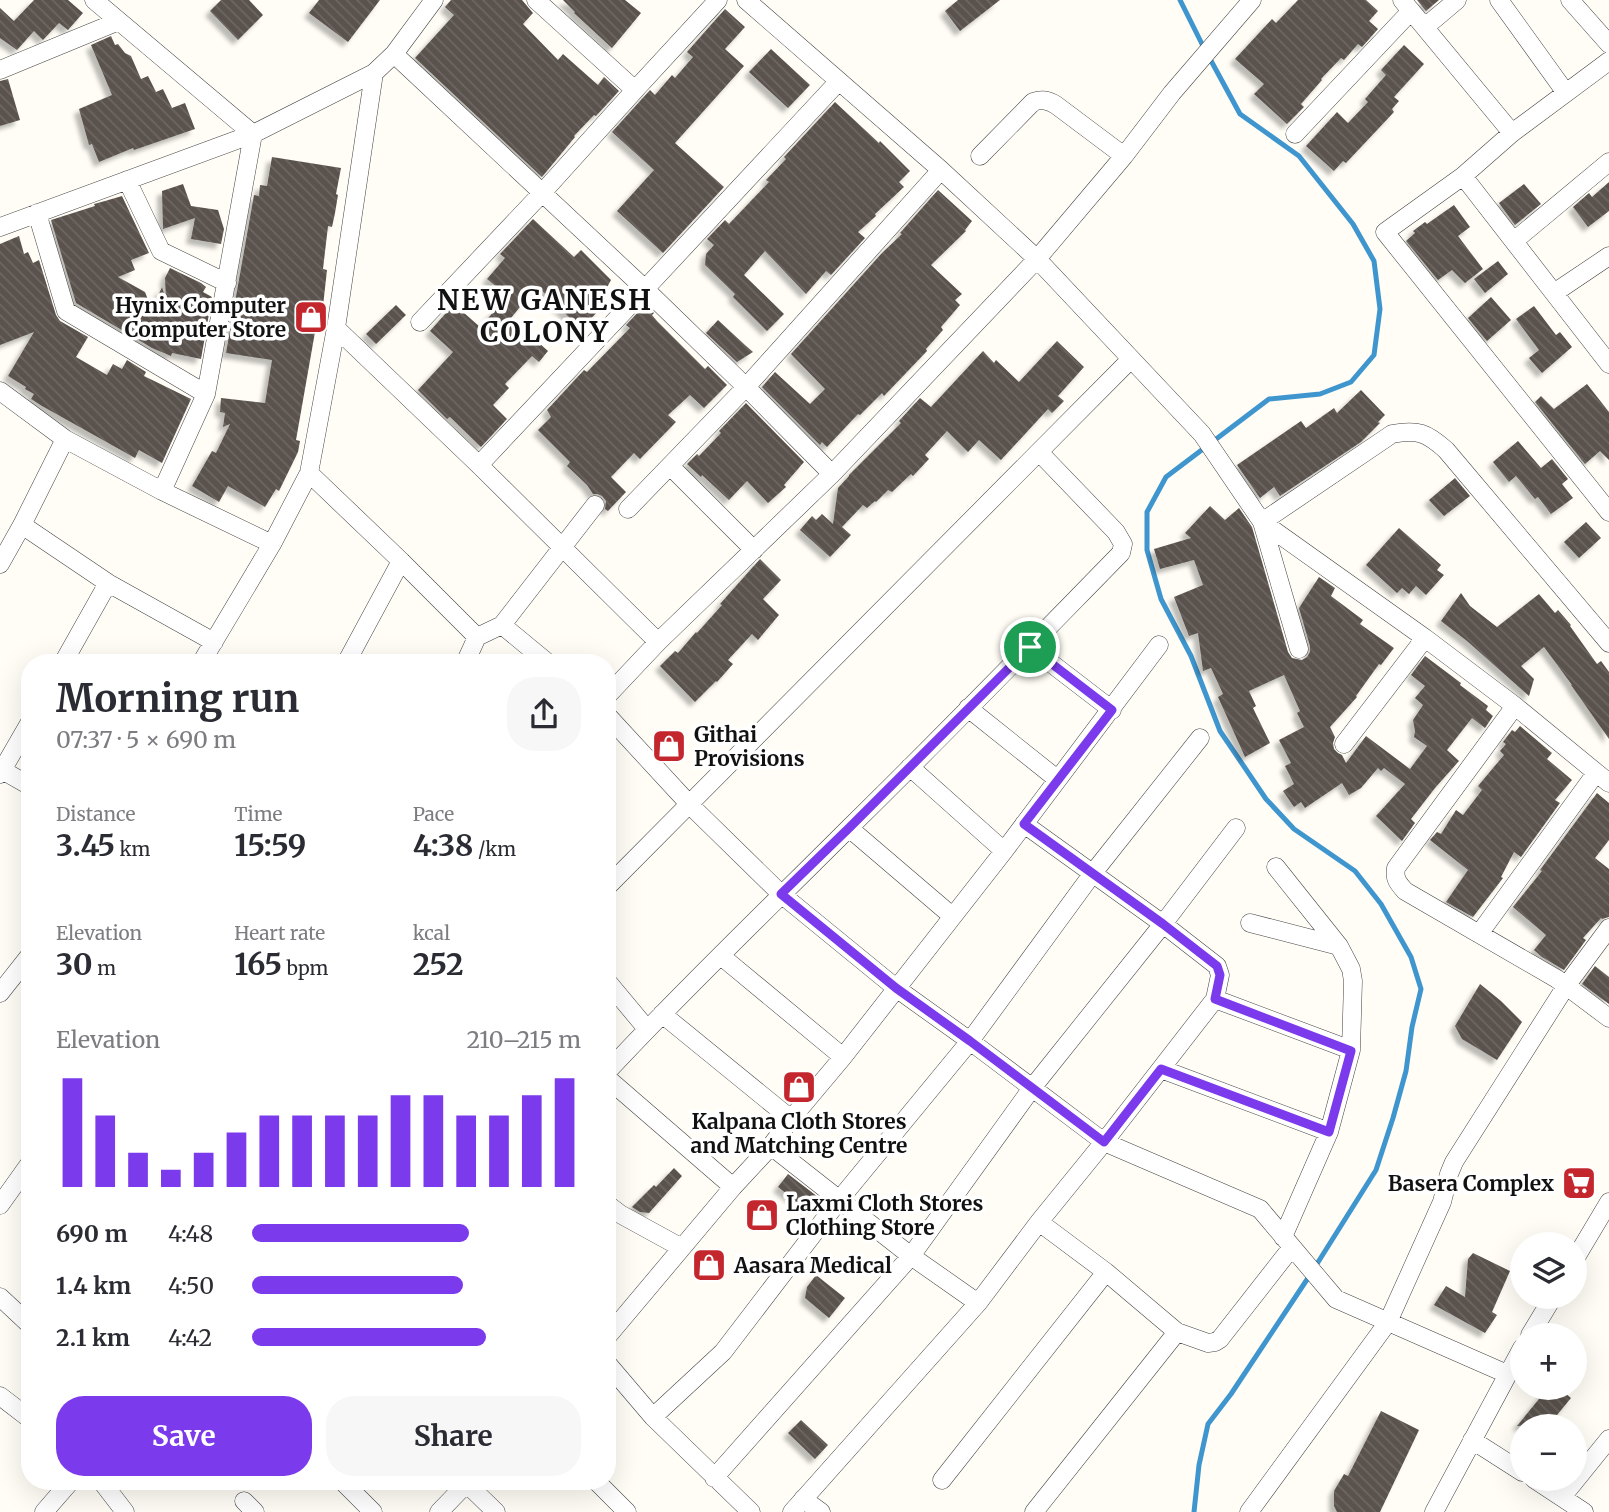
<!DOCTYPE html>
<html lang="en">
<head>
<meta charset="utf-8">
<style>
	body { margin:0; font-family:Merriweather,serif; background:#f7f7f7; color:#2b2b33; height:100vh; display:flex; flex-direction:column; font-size:26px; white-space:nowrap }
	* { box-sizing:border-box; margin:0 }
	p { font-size:23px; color:#7c7c81 }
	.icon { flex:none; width:38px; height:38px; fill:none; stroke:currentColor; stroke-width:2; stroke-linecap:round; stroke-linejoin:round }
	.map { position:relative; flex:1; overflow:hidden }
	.drawer { position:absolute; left:21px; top:654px; width:595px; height:836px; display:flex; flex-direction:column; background:#fff; border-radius:28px; box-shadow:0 7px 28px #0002 }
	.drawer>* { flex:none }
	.fabs { position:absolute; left:1510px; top:1232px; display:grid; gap:14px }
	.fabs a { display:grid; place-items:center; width:77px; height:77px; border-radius:50%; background:#fff; box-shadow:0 7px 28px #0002; font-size:35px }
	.pin { position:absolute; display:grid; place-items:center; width:60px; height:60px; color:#fff; margin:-30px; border:4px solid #fff; border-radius:50%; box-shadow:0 2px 7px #0007 }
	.round { display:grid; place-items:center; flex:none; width:74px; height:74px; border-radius:28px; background:#f7f7f7 }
	.headline { display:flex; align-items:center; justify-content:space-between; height:119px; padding:0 35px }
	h1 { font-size:38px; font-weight:700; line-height:52px }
	.figures { display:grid; grid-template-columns:repeat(3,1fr); gap:10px; height:119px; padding:7px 35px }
	.figures div { display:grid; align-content:center }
	.figures b { font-size:30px; font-weight:700 }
	.figures small { font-size:19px; font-weight:400 }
	.figures p { font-size:19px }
	.chart { height:196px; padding:14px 35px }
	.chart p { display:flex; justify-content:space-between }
	.chart svg { width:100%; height:126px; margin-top:7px; stroke:#7c3aed; stroke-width:6 }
	.action { display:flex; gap:14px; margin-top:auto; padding:14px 35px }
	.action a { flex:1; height:80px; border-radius:28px; background:#7c3aed; color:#fff; font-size:28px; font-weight:700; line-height:80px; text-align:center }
	.action a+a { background:#f7f7f7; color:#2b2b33 }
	ul { padding:0 35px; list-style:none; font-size:23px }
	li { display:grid; grid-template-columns:112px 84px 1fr; align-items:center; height:52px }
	li i { height:18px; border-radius:9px; background:#7c3aed }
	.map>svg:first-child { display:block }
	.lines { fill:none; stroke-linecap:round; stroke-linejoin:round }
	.stream { stroke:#3f96cf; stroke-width:5 }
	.building { fill:url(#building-back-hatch); filter:url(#shadow) }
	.street-casing { stroke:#444; stroke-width:19 }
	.street { stroke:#fff; stroke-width:18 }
	.route-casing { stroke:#fff; stroke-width:14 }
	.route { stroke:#7c3aed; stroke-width:9 }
	.labels { text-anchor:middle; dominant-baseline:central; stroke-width:7; stroke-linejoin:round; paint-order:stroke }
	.poi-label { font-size:21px; font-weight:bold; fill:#111; stroke:#fff; text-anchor:start }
	.district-label { font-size:28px; font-weight:bold; letter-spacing:2px; fill:#111; stroke:#fff }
</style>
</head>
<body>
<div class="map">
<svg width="1609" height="1512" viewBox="0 0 1609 1512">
	<defs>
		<pattern id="building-back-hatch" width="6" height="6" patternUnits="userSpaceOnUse" patternTransform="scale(1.75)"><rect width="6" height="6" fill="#5a524d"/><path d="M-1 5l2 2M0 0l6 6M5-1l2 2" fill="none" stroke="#6d6662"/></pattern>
		<filter id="shadow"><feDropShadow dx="-5" dy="5" stdDeviation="2" flood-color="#0004"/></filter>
	</defs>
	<rect width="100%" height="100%" fill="#fffdf5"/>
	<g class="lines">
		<path class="stream" d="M1180,0L1204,48
			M1209,57L1240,114L1299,156L1353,224L1374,261L1380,309L1374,355L1351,382L1320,394L1269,399L1166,477L1147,512V550L1161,599L1191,656L1220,731L1266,799L1294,829L1355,871L1381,904L1411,957L1421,989L1412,1027L1406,1071L1393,1118L1376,1170L1315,1267
			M1194,1512L1199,1465L1208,1424L1231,1394L1310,1275"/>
	</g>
	<path class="building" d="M34,0H68L83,13L68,30L59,23L43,40L34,31L17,50L0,38V8L14,21Z
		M221,0H249L263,15L238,40L210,11Z
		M319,0H380L348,42L309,13Z
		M451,0H522L533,13L523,24L558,60L563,54L598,85L604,77L619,91L596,116L594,115L574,136L575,137L542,177L415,58L454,15L445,7Z
		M563,0H625L641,13L612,48L574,13L575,12Z
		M958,0H1000L960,31L945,11Z
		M1298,0H1366L1378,11L1369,21L1378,29L1362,47L1358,44L1344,60L1341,58L1321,79L1322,80L1301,104L1304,107L1287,124L1254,94L1264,84L1235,59L1272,19L1276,23Z
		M1417,0H1439L1426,11Z
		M725,9L745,27L725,49L744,66L675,143L724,187L663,253L617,211L654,170L612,132L650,90L655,95L672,75L675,78L693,57L687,52Z
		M111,36L115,45L118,44L125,53L131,56L141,79L148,76L156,92L163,89L172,108L185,103L195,129L134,150L133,148L99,162L92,144L89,145L79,109L112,95L91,45Z
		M1404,45L1424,64L1394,97L1399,101L1392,109L1394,112L1346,163L1343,161L1334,171L1306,146L1337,112L1348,123L1368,102L1365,99L1386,75L1381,70Z
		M771,49L810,85L788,108L749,72Z
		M8,79L20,120L0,126V81Z
		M835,102L879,143L880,141L910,171L899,182L904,187L875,214L876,216L858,232L865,238L831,275L826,271L806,294L765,251L744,275L784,314L767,331L733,297L735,294L705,265L706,254L714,245L707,239L725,220L729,224L769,182L766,180L786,159L784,157Z
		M272,157L341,168L336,194L338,195L335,213L332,227L328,226L323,269L327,270L322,315H318L296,440L300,441L298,452L279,491L276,489L265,507L228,486L219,502L192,486L212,451L216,453L230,424L223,427L225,413L220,412L221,398L265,403L272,360L226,353L254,195L259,196L260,185L267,186Z
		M1609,182V211L1588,227L1573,207L1589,193L1592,197Z
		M183,184L191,206L218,210L224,229L221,244L191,239L195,218L163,229L162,191Z
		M1524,184L1541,204L1515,225L1499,203Z
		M938,190L972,221L965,230L966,231L931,265L962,294L955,300L960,305L941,327L943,330L926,349L927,351L884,396L882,393L860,415L858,414L827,447L822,442L820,445L762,387L775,372L810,404L825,389L791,354L882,253L902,234L900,233Z
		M122,196L149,253L131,260L135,270L118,277L145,292L152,310L162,287L166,300L165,278L170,268L201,283L206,287L203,292L212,297L201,359L172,353L171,356L152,348L76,303L51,220L95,206L94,204L105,201Z
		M1454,205L1470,227L1458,236L1483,269L1465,283L1452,270L1438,280L1406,241L1415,233L1413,231L1425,222L1427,224Z
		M533,219L574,257L581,250L611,280L597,306L600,309L581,329L537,286L511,318L548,351L539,362L532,356L505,384L509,388L493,405L507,419L481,447L450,417L447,419L418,390L453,352L430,331L454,304L480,327L508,296L487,279L505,258L500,254Z
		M19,236L24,254L28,252L33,263L39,260L56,315L60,321L88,337L76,357L107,375L113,364L122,369L127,360L146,372L144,376L191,399L162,463L139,450L135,458L42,406L31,399L34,394L25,389L26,387L8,376L34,332L0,345V244Z
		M1498,261L1508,274L1485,293L1474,279Z
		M1491,297L1511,320L1487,341L1468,318Z
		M396,305L406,315L376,344L366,334Z
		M645,305L654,313L652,315L657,321L705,369L708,366L727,385L704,408L690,395L668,415L676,422L640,459L634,453L611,477L626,492L608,511L605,509L606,501L602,496L597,494H593L587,485L567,466L570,462L538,430L551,417L547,410L584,370L587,372L630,328L626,325Z
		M1534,306L1556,335L1560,332L1572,347L1542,373L1529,358L1539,350L1516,319Z
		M718,320L745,345L753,352L737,362L706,333Z
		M1057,341L1084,367L1058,396L1064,401L1052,413L1048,409L1001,460L979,440L968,452L947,431L925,455L929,459L913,476L911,474L892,492L888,490L876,502L875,501L867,508L863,505L842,527L851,535L830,557L800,530L812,516L816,520L822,514L833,524L838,488L849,476V475L901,423L899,421L920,398L931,407L983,351L994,363L996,360L1019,382Z
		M1587,384L1609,412V460L1600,451L1585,464L1535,402L1541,396L1554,409Z
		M1361,390L1385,415L1378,422L1380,423L1361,442L1280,496L1274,487L1260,498L1237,465L1301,421L1306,428L1334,408L1337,413Z
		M746,403L804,462L784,485L786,487L768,503L747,481L729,500L702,475L701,477L687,464L697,454L699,456L721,433L719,431Z
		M1518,441L1541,468L1552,459L1568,479L1562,484L1573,498L1551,514L1538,497L1535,499L1516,476L1509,482L1493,462Z
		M1455,478L1470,496L1444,516L1429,500Z
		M1210,506L1225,520L1239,508L1252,527L1288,652L1292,658L1302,660L1307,657L1310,652V646L1299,608L1319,577L1335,588L1331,596L1363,620L1360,624L1394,648L1381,665L1379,664L1356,696L1357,697L1330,727L1335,737L1333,743L1334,749L1338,753L1342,755L1346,763L1366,736L1410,769L1427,746L1414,737L1415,731L1413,720L1423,705L1415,698L1425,686L1411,675L1425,656L1461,683L1460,685L1488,706L1486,710L1493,716L1485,728L1472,718L1447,750L1459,761L1435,788L1411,819L1415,823L1402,841L1376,816L1405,784L1384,768L1381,771L1378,768L1361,788L1349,795L1342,783L1305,808L1301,802L1294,807L1283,791L1294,784L1285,766L1291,763L1279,740L1304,727L1297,713L1300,711L1284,675L1249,691L1256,706L1253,708L1270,743L1245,757L1218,697L1223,694L1211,668L1203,671L1198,633L1189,636L1174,597L1203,585L1194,560L1160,569L1154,549L1191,538L1185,533Z
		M1586,522L1601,538L1579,558L1564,542Z
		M1399,528L1441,565L1437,570L1444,575L1426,595L1416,586L1409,594L1402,588L1397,593L1366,565Z
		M760,559L781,580L763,599L779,615L758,640L752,634L728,660L733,664L717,682L716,681L695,702L660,666L675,651L678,653L696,632L697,633L722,605L720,604Z
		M1461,593L1470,606L1497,627L1539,594L1555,613L1558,610L1571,625L1570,626L1597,664L1601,661L1609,672V739L1571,685H1572L1544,647L1521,666L1534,679L1529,696L1467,641L1441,621Z
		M1520,726L1552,753L1547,759L1572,780L1555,800L1560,803L1521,857L1514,852L1501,877L1503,878L1473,917L1446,902L1468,870L1430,840L1437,832L1441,834L1456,810L1463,815L1482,790L1478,786L1504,755L1500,751L1506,744L1503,742L1512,730L1515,732Z
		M1597,793L1609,803V840L1595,858L1609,869V917L1602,919L1601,918L1583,938L1586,940L1564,970L1542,957L1534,950L1546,935L1513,907L1542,871L1540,870Z
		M1595,966L1609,977V1004L1582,984Z
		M1480,984L1501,1001L1522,1022L1497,1060L1462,1039L1455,1026Z
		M674,1168L682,1176L649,1213L640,1212L632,1207L654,1185L656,1187Z
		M788,1174L818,1197L807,1210L778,1187Z
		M1473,1253L1510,1271L1492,1312L1497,1315L1485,1333L1434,1305L1446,1286L1465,1297L1468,1259Z
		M816,1275L845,1298L829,1318L805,1298L807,1287Z
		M1548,1388H1559L1571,1398L1548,1426H1517Z
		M1381,1411L1419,1430L1380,1512H1337L1334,1506V1491L1344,1474L1348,1476Z
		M801,1420L828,1445L815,1459L788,1433Z"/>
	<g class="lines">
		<g class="street-casing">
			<path id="street" d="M94,0L253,134L206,394L162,491
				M536,0L635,90
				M746,0L941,170L1037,259L1202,434L1262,522L1425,638L1515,706L1609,783
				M1402,0L1512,133
				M1499,0L1566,93
				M1570,0L1609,44
				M1425,27L1457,0
				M394,54L645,289L746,387L832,474
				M1609,61L1512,133L1463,176L1385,232L1609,512
				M0,70L119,21
				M1295,134L1411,11
				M980,156L1033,102C1042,99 1048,100 1056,105L1124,156
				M1463,176L1609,364
				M127,180L161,251L227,283
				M37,213L66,311L206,394
				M0,227L253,134L374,73L394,54L434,0
				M1514,241L1609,162
				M1554,293L1609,256
				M420,322L542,193L635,90L718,0
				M336,328L479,465L658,642
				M0,391L65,439L162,491L272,544
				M479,465L645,289L839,81
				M670,466L754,550
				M309,473L401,561L477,637L502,625L548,663
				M628,509L746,387L941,170
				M22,525L108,583L214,642
				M0,564L22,525L65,439
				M502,625L595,505
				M1030,647L1112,710
				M1299,649L1262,522L1392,434C1418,429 1427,433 1446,450L1609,643
				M63,663L108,583
				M201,663L272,544L309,473L336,328L374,73
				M346,663L401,561
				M465,663L477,637
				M607,696L658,642L832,474L1037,259L1124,156L1172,93L1252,0
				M1515,706L1396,868C1394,879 1398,883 1405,891L1557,979L1609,1018
				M968,708L1057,779
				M607,715L690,805L781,894L896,988L970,1041L1104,1142L1260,1209L1336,1299L1507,1374
				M1344,744L1425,638
				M910,767L1004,851
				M2,770L30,786
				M0,774L30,722
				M849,828L952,916
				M1276,867L1339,946L1351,969L1353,981L1351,1050L1329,1132L1283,1237
				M607,887L1130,360
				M1250,923L1339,946
				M1479,934L1596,773
				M721,956L843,1057
				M607,981L647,1029
				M0,993L30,955
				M1215,999L1351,1050
				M662,1014L791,1119
				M1161,1069L1329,1132
				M607,1072C685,988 768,909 849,828C941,738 1031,645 1121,553L1123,544L1116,532L1039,452
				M607,1078L733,1187
				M771,1146L911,1256L978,1303
				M607,1204L620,1214L682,1248
				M0,1205L30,1163
				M1039,1222L1106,1272L1177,1332L1208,1343L1215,1342L1220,1339L1292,1247
				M1575,1259L1609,1202
				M0,1297L30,1325
				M1530,1335L1553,1297
				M607,1337L733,1187L771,1146L791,1119L843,1057L1004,851L1159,645
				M607,1363L653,1417L751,1512
				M0,1396L30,1419
				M653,1417L723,1352L840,1199L970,1041L1093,873L1200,738
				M1472,1440L1522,1472
				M714,1478L911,1256L1032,1088L1163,924L1236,828
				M1534,1479L1584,1512
				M942,1480L1106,1272
				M102,1482L125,1512
				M343,1482L373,1512
				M465,1482L496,1512
				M597,1482L627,1512
				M1562,1497L1609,1439
				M803,1499L821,1512
				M244,1501L255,1512
				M44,1512L70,1482
				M439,1512L468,1482
				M792,1512L978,1303L1039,1222L1104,1142L1215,999L1220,975L1217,966L1163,924L1024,824
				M1034,1512L1177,1332
				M1249,1512L1388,1322L1442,1202L1449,1174L1454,1162L1566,986L1609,928
				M1434,1512L1522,1348"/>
		</g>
		<use href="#street" class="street"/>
	</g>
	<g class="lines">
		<g class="route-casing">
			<path id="route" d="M1030,647L1112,710L1024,824L1163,924L1217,966L1220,975L1215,999L1351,1051L1329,1132L1161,1069L1104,1142L970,1041L896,988L781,894L849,828Z"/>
		</g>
		<use href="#route" class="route"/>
	</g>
	<defs>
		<g id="shop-square" transform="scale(1.75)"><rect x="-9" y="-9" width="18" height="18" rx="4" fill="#c4262e" stroke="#fff"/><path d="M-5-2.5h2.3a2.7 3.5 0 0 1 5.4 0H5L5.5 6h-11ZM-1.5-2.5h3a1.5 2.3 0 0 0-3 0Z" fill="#fff"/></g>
		<g id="supermarket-square" transform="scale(1.75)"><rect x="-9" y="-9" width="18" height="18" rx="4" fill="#c4262e" stroke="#fff"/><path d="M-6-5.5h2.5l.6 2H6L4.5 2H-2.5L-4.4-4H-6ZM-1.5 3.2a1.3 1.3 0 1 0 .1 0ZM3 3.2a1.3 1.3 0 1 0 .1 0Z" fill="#fff"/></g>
	</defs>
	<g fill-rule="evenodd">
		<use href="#shop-square" x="311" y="317"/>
		<use href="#shop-square" x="669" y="746"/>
		<use href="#shop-square" x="799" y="1087"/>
		<use href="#supermarket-square" x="1579" y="1183"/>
		<use href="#shop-square" x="762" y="1215"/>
		<use href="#shop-square" x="709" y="1265"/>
	</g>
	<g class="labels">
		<g class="poi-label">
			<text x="286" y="305" text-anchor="end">Hynix Computer<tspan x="286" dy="24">Computer Store</tspan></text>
			<text x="694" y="734">Githai<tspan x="694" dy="24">Provisions</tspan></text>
			<text x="799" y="1121" text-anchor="middle">Kalpana Cloth Stores<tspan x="799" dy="24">and Matching Centre</tspan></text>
			<text x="1554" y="1183" text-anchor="end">Basera Complex</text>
			<text x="786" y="1203">Laxmi Cloth Stores<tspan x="786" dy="24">Clothing Store</tspan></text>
			<text x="734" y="1265">Aasara Medical</text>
		</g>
		<g class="district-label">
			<text x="545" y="300">NEW GANESH<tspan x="545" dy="32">COLONY</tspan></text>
		</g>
	</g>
</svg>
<div class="fabs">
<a><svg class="icon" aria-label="layers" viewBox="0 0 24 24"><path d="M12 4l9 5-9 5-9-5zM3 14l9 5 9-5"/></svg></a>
<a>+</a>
<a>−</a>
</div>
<div class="pin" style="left:1030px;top:647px;background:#1e9e55"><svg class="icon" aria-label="arrive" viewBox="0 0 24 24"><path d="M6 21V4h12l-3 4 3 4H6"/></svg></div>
<section class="drawer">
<div class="headline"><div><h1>Morning run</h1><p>07:37 · 5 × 690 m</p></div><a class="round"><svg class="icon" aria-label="share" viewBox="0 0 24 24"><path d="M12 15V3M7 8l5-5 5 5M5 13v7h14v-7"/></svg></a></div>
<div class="figures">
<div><p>Distance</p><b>3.45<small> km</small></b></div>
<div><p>Time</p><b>15:59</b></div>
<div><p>Pace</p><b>4:38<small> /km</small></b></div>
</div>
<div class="figures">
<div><p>Elevation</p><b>30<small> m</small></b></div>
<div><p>Heart rate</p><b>165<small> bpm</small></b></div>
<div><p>kcal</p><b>252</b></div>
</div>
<div class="chart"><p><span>Elevation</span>210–215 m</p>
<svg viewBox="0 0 160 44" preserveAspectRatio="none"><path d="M5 44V6M15 44V19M25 44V32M35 44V38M45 44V32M55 44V25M65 44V19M75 44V19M85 44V19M95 44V19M105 44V12M115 44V12M125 44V19M135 44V19M145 44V12M155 44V6"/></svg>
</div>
<ul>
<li><b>690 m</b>4:48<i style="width:66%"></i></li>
<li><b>1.4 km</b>4:50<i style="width:64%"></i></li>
<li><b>2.1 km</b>4:42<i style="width:71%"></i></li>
</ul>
<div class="action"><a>Save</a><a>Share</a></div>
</section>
</div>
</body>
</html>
